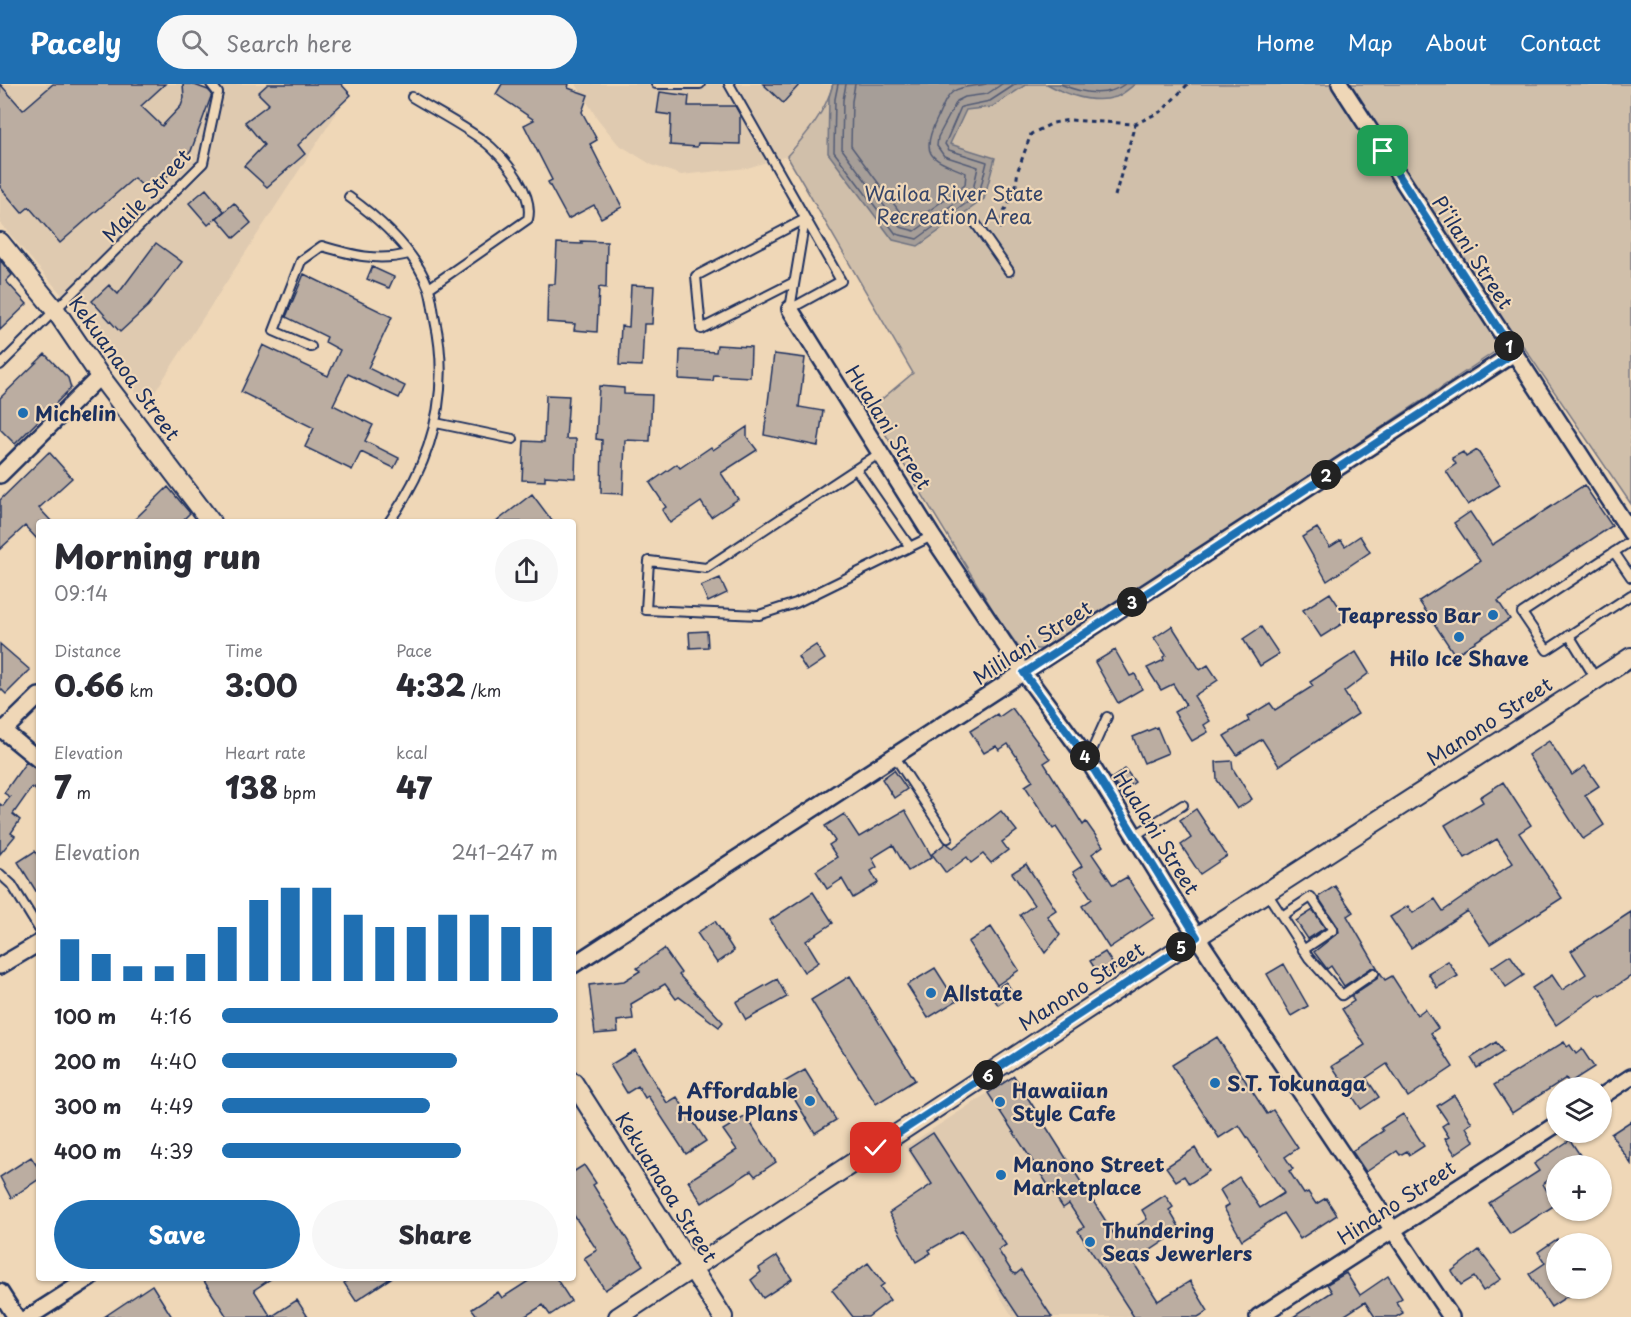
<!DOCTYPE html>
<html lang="en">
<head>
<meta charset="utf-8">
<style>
	body { margin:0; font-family:"Playpen Sans",sans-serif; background:#f7f7f7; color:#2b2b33; height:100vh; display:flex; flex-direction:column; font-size:22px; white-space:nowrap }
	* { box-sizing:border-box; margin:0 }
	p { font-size:20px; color:#7c7c81 }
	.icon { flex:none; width:33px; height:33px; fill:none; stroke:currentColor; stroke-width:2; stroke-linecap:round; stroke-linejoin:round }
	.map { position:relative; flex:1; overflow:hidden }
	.details { position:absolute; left:36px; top:435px; width:540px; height:762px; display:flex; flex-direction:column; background:#fff; border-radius:6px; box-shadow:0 2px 4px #0004 }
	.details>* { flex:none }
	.controls { position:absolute; left:1546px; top:993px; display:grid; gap:12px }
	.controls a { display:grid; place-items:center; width:66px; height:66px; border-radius:50%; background:#fff; box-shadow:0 2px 4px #0004; font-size:30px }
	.pin { position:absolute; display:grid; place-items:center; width:51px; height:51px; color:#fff; margin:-26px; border-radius:12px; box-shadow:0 3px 9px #0006 }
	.km { position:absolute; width:30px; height:30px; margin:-15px; border-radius:50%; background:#222; color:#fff; font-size:16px; line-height:30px; text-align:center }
	.round { display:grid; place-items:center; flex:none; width:63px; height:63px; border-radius:32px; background:#f7f7f7 }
	.headline { display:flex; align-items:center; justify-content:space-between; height:102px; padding:0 18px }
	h1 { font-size:33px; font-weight:800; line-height:45px }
	.metrics { display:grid; grid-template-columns:repeat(3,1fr); gap:9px; height:102px; padding:6px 18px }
	.metrics div { display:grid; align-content:center }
	.metrics b { font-size:30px; font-weight:800 }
	.metrics small { font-size:16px; font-weight:400 }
	.metrics p { font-size:16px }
	.chart { height:168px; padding:12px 18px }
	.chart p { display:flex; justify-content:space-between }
	.chart svg { width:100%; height:108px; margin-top:6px; stroke:#1f6fb2; stroke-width:6 }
	.button { display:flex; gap:12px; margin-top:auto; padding:12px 18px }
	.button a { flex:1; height:69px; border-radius:36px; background:#1f6fb2; color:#fff; font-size:24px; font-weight:800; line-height:69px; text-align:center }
	.button a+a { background:#f7f7f7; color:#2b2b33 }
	ul { padding:0 18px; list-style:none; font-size:20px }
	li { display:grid; grid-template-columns:96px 72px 1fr; align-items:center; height:45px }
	li i { height:15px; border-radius:8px; background:#1f6fb2 }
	header { display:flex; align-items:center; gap:36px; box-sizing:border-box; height:84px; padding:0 30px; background:#1f6fb2; color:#fff }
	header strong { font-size:28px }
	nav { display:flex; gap:33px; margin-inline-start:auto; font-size:21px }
	.search { width:420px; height:54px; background:#f7f7f7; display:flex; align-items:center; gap:15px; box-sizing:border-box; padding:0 21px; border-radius:33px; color:#7c7c81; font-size:22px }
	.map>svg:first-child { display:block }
	.built { fill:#dfcab0 }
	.green { fill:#d0bfaa; stroke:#767784; stroke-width:1.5 }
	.water { fill:#a69e98; stroke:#6e7281; stroke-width:1.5 }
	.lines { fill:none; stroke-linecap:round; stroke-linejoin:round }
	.shore { stroke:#535b75; stroke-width:1.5 }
	.building { fill:#bbada1; stroke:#1b2f5e; stroke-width:1.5 }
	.service-casing { stroke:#1b2f5e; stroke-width:12 }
	.minor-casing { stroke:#1b2f5e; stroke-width:20 }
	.tertiary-casing { stroke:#1b2f5e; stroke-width:22 }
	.path { stroke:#1b2f5e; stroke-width:3; stroke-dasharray:4.5 4.5; stroke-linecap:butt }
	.service { stroke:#efd7b7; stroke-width:8 }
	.minor { stroke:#efd7b7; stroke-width:15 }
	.tertiary { stroke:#efd7b7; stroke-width:18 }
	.route-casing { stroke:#fff; stroke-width:12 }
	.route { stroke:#1f6fb2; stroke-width:8 }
	.poi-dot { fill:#1f6fb2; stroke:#efd7b7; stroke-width:2 }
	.labels { text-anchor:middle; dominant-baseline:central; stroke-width:4.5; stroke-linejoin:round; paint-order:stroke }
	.park-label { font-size:20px; fill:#364569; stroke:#efd7b7 }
	.street-label { font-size:20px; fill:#1b2f5e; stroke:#efd7b7 }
	.poi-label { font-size:20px; font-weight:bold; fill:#1b2f5e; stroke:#efd7b7; text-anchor:start }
</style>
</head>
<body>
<header>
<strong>Pacely</strong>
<div class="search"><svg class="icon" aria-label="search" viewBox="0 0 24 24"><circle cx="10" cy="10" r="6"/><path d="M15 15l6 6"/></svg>Search here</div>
<nav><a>Home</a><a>Map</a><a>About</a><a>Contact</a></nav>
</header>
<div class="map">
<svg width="1631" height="1233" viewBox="0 0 1631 1233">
	<rect width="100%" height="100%" fill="#efd7b7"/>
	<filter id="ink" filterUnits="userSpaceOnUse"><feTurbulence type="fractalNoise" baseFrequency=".0167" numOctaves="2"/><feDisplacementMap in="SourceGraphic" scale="12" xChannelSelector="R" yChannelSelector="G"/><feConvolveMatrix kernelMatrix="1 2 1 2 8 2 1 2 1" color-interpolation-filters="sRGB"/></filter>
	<g filter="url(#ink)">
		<path class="built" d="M0,0H321L341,22L145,323L95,249L0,139Z
			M576,0H833L829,13L811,46L787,72L747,84L681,91L652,81L618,60L597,34Z
			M1014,992L1097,1120L1170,1233H1013L905,1063Z"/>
		<path class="green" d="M833,0H1631V420L1517,253L1049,565H1020L999,536L870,325L913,289L787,72C807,50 825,29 833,0Z"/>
		<path class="water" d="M833,0H1027L992,23L966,26L950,60L995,74L984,115L918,162L893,156L828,69L829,13Z
			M1047,0H1135C1130,4 1122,11 1116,13C1093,20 1067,11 1047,0Z"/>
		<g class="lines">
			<path class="shore" d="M838,0L835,15L834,68L896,150L917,155L979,110L987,78L949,66L945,60L961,23L990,17L1016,0
				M846,0L843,16L842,65L900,143L915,147L973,106L978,83L944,72L937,62L938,53L957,17L965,13L987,10L1002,0
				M855,0L852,17L851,62L905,135L913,138L965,101L966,89C934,75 918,74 937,35C942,25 945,13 954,7C963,1 976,3 986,0
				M1060,0C1081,9 1106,14 1125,0"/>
		</g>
		<path class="building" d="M0,0L23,26L53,0H165L141,22L162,42L181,22L184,14L183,0H192L208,6L212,10L191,67L161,99L156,94L146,105L134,94L60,159L29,123L22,129L0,103Z
			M268,0H341L351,11L298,61L305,70L267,103L244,82L264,61L245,38L269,20L258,9Z
			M502,0H569L568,4L588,11L582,28L597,56L590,60L622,123L601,134L594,121L568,135L548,98L552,96L524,41L534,36L496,10Z
			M763,0H800L783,19Z
			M660,8L689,12L688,22H735L740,31V60L698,59L697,63L670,61L671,31L657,29Z
			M206,105L224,127L208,141L189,119Z
			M234,119L251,139L234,154L217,134Z
			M581,157L607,158L606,204L599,203L597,248L574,246L575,240L547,238L548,200H555L557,159L582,160Z
			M156,159L182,178L148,222L120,248L92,217L109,201L118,210Z
			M0,176L12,191L6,197L27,220L0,246Z
			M372,183L394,193L389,204L367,195Z
			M304,190L392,233L368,284L405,302L399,314L348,290L333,321L373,341L365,357L399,374L394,384L361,368L352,386L305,363L314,344L241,308L263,261L328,292L340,266L325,258L327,253L286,233Z
			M631,201L654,202L652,240H644L642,282L619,281L621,242L629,243Z
			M717,261L751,263L750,293L714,291L713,297L679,295L680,266L716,268Z
			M45,270L68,294L71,304L15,360L0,345V314Z
			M774,270L805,274L799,323L823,327L818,362L764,351Z
			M599,302L624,304V310L652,311L650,357L625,356L623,410L601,409L602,356L596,355Z
			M546,311L569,312L566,355H576L575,394L545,392V397L522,396L524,357L544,358Z
			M747,343V353L757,366L721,389L738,415L711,433L701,418L670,439L662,426L666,423L650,399L677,380L680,384L711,363L713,366Z
			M1477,366L1500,401L1468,421L1446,387L1456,380L1452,374L1463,368L1466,373Z
			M49,368L72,394L39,424L52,438H39V457L25,442L0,465V416Z
			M1584,401L1612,442L1498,517L1510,535L1455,571L1419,517L1480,477L1454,439L1470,428L1492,461Z
			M168,403L190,429L181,438H132Z
			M532,410L553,438H496Z
			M1317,444L1330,463L1341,456L1345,462L1360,452L1370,468L1327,497L1302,453Z
			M720,494L727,509L708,518L701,502Z
			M1330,509L1348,536L1321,553L1303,526Z
			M1172,542L1200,586L1208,581L1218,596L1194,612L1210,637L1204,641L1208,648L1192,657L1174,628L1186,621L1173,600L1161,606L1147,584L1164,576L1163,573L1166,571L1154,554Z
			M1261,543L1279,570L1260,582L1243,555Z
			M707,547L708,563L690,564L689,548Z
			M0,560L30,586L6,610L0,604Z
			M816,561L825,575L807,587L798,573Z
			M1115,566L1130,592L1135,590L1142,605L1118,619L1095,578Z
			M1356,568L1369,589L1344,608L1358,630L1279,682L1262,655L1237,671L1224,652L1249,637L1247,633L1270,619L1275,626L1313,602L1310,598Z
			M1012,624L1050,675L1044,679L1083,741L1086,738L1103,762L1092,770L1113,801L1127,793L1154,834L1109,864L1082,822L1092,815L1073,788L1082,782L1056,743L1053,745L1025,702L1033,697L1008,660L999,666L996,662L984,669L970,647L997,630L999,633Z
			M1157,643L1168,669L1144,679L1133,653Z
			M1549,657L1572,691L1585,682L1599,702L1585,711L1604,741L1583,755L1528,671Z
			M1232,677L1233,685L1252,715L1237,725L1217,696L1216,678Z
			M26,678L39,686V709L32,703L13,730L20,736L11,749L15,752L0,770V720L3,722L10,713L4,709Z
			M1125,685L1135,698L1121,708L1111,695Z
			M894,686L907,705L894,714L882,695Z
			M1503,698L1531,741L1519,749L1562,814L1490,860L1467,827L1411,864L1390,833L1408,822L1413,829L1435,815L1443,827L1513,779L1497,755L1465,774L1445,741L1483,718L1480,713Z
			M1196,725L1227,772L1200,790L1181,761L1191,754L1180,736Z
			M905,726L932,773L908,787L893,761L872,774L877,783L871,787L878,799L853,814L842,795L827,805L816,787L837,773L829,761L835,757L825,742L844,730L859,753Z
			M1001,727L1017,747L1002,758L1008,766L991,779L983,770L971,779L967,773L946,789L932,770L946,759L953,764Z
			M35,767L39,774V812L18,778Z
			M1026,780L1056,826L1047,832L1060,851L1045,869L1020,831L1034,821L1012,789Z
			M1335,802L1353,828L1347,832L1378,885L1371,884L1344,902L1331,882L1327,885L1314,868L1339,848L1338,843L1318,813Z
			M813,808L833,839L806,857L819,878L804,888L770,836Z
			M1313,826L1325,844L1308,855L1296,837Z
			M1631,828V892L1601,912L1600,910L1556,941L1532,904L1552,891L1562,906L1586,890L1571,867Z
			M715,837L734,867L717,879L697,849Z
			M991,843L1019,886L997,901L968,858Z
			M664,865L681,889L679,891L723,938L719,943L679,913L676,915L665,900L631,920L633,935L617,937L618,948L595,950L589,901L624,897L640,887L637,884Z
			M1105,868L1116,885L1101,894L1090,877Z
			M1510,871L1524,891L1506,903L1492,883Z
			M1448,877L1458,892L1437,904L1428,889Z
			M1284,880L1308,922L1291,932L1267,890Z
			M935,884L956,917L928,934L907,901Z
			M1379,887L1385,896L1392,892L1417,931L1425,925L1438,944L1431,949L1453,983L1408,1013L1387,980L1366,994L1379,1013L1361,1025L1332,982L1365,961L1342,925L1354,917L1351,912L1378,894Z
			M850,892L915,996L876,1020L811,916Z
			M777,895L787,913L746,936L736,918Z
			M1006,898L1014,910L998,921L990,909Z
			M1217,953L1267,1030L1273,1026L1298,1064L1285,1073L1293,1085L1289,1087L1304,1110L1308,1108L1316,1120L1326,1114L1337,1131L1300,1155L1283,1129L1242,1156L1224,1124L1229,1121L1220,1106L1239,1093L1260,1124L1284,1109L1239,1041L1219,1054L1172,981Z
			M1496,958L1503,968L1477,984L1471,974Z
			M1564,958L1567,963L1570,961L1576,970L1582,965L1594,983L1569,999L1566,994L1512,1029L1494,1001Z
			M635,966L667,1019L677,1013L706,1057L686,1070L648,1012L645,1014L638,1002L627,1009L610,981Z
			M805,986L836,1036L815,1049L784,998Z
			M1014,992L1117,1155L1147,1135L1142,1126L1165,1111L1173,1123L1169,1126L1181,1146L1133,1178L1158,1217L1190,1197L1208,1227L1198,1233H1134L1078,1147L1084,1143L1069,1120L1063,1124L988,1009Z
			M1454,1011L1472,1039L1466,1043L1474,1057L1455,1070L1445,1055L1449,1053L1442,1042L1448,1038L1437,1022Z
			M1403,1030L1424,1062L1410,1071L1407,1067L1400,1071L1397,1067L1366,1088L1352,1067L1383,1047L1381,1044Z
			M746,1032L776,1078L755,1092L751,1087L702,1119L688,1097L737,1066L723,1046Z
			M1631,1037V1080L1611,1050Z
			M933,1049L1006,1161L998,1166L1012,1188L1016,1190L1021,1186L1052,1233H1019L962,1147L929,1166L931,1169L916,1178L889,1129L932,1100L909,1065Z
			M1570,1056L1582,1074L1570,1082H1557V1090L1543,1100L1555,1121L1510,1150L1489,1119L1539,1087L1534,1080Z
			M1195,1064L1209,1087L1189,1100L1184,1092L1176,1097L1166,1083Z
			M31,1073L39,1085V1095L11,1114L0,1093Z
			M584,1081L596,1099L593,1101L643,1181L605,1206L584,1174L597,1166L573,1130V1088Z
			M1557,1155V1204H1580L1551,1223L1529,1190L1545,1179L1538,1168Z
			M1479,1166L1501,1195L1483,1207L1474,1193L1461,1201L1452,1187Z
			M777,1172L792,1195L763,1214L751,1196L761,1188L759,1184Z
			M868,1179L884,1200L880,1203L890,1216L868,1233H853L832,1206Z
			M1346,1189L1360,1211L1388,1192L1402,1214L1396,1218L1403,1229L1396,1233H1375L1365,1218L1342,1233H1293L1332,1208L1327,1200Z
			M202,1194H272L254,1206L271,1233L297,1216L308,1233H227Z
			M351,1194H391L356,1217L344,1199Z
			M533,1194H556L571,1217L550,1231L543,1221L524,1233H478L472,1225L498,1208L502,1214Z
			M152,1201L172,1233H104Z"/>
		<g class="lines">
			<g class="service-casing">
				<path id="service" d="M656,0H700
					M729,0L841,197L790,225
					M412,13C433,26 474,47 491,63C508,79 534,110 528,135L429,204
					M349,113C381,136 415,166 429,205C432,214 433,226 435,236C451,309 432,377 389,438
					M976,140L1009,187
					M794,198L701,245L696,192L805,135
					M790,225L805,135
					M311,263L274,247L301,177L322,162C352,171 377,178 409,170
					M0,281L203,79L218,9L211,0
					M436,339L513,355
					M880,369L706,484L649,477L646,526L759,531L796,519L932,452
					M856,385L910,463
					M1631,457L1522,529L1547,566L1631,511
					M1614,468L1631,493
					M1569,551L1596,595
					M895,673L948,754
					M1088,675L1107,633
					M1134,752L1183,721
					M0,790L12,801L39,845
					M1267,809L1309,874L1342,911L1374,889
					M1282,832L1311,813L1333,846L1303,866"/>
			</g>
			<g class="minor-casing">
				<path id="minor" d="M1340,0L1631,449
					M790,225L932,452L1024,589L1088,676L1197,853L1451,1233
					M0,391L100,292
					M0,644L39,676
					M3,647L39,612
					M573,881L1514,269
					M0,882L39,859
					M1602,1012L1631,993
					M0,1208L16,1233
					M29,1233L90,1194
					M1258,1233L1557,1040"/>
			</g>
			<g class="tertiary-casing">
				<path id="tertiary" d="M0,158L56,227L100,292L211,438
					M573,998L723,1233
					M618,1233L1197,853L1631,573"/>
			</g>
			<path class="path" d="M1115,112L1135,40
				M999,145L1004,127L1015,108L1018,86L1031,50L1053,39L1069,36L1135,40L1162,27L1188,0"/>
			<use href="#service" class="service"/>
			<use href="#minor" class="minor"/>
			<use href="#tertiary" class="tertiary"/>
		</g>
	</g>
	<g class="lines" filter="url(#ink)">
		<g class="route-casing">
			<path id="route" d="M876,1064L1197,853L1088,676L1024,589L1514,269L1383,67"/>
		</g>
		<use href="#route" class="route"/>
	</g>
	<g class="poi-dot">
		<circle cx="23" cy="329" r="6"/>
		<circle cx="1493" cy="531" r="6"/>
		<circle cx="1459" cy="553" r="6"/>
		<circle cx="931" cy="909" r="6"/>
		<circle cx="1215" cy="999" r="6"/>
		<circle cx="810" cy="1017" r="6"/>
		<circle cx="1000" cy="1018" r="6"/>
		<circle cx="1001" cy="1091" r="6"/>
		<circle cx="1090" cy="1158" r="6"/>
	</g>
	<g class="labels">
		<g class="park-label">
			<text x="954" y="109">Wailoa River State<tspan x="954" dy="23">Recreation Area</tspan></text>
		</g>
		<g class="street-label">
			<text transform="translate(146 111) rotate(-47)">Maile Street</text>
			<text transform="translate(1473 168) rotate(57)">Pi‘ilani Street</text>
			<text transform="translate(125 284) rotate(54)">Kekuanaoa Street</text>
			<text transform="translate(889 343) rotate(58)">Hualani Street</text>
			<text transform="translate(1032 558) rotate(-33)">Mililani Street</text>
			<text transform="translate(1489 637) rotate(-33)">Manono Street</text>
			<text transform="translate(1157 748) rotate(58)">Hualani Street</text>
			<text transform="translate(1081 902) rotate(-33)">Manono Street</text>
			<text transform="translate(667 1103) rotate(58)">Kekuanaoa Street</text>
			<text transform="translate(1396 1118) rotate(-33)">Hinano Street</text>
		</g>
		<g class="poi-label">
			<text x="35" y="329">Michelin</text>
			<text x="1481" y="531" text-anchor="end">Teapresso Bar</text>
			<text x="1459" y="574" text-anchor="middle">Hilo Ice Shave</text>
			<text x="943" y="909">Allstate</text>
			<text x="1227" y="999">S.T. Tokunaga</text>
			<text x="798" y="1006" text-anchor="end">Affordable<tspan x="798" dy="23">House Plans</tspan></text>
			<text x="1012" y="1006">Hawaiian<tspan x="1012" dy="23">Style Cafe</tspan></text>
			<text x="1013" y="1080">Manono Street<tspan x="1013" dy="23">Marketplace</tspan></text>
			<text x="1102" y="1146">Thundering<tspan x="1102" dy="23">Seas Jewerlers</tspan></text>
		</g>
	</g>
</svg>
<div class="controls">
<a><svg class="icon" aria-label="layers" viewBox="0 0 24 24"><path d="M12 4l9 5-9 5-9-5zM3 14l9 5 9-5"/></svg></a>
<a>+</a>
<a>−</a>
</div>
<div class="pin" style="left:1383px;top:67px;background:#1e9e55"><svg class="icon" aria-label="arrive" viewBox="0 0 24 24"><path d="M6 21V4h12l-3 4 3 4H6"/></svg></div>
<div class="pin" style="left:876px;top:1064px;background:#d93025"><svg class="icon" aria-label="check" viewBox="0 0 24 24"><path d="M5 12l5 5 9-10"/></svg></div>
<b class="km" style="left:1509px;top:262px">1</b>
<b class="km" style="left:1326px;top:391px">2</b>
<b class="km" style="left:1132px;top:518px">3</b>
<b class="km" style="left:1085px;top:672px">4</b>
<b class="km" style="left:1181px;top:863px">5</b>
<b class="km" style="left:988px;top:991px">6</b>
<section class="details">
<div class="headline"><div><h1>Morning run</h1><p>09:14</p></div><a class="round"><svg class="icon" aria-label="share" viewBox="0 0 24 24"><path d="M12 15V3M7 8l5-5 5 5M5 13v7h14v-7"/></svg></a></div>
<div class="metrics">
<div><p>Distance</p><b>0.66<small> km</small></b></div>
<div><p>Time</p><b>3:00</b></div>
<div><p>Pace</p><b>4:32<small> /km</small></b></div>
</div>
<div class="metrics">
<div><p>Elevation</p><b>7<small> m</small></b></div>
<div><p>Heart rate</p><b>138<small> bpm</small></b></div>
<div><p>kcal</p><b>47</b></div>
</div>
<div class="chart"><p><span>Elevation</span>241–247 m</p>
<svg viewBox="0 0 160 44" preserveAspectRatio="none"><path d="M5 44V27M15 44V33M25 44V38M35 44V38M45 44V33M55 44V22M65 44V11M75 44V6M85 44V6M95 44V17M105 44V22M115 44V22M125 44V17M135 44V17M145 44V22M155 44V22"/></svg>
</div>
<ul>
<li><b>100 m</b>4:16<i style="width:100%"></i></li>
<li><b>200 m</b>4:40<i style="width:70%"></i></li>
<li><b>300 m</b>4:49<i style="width:62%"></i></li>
<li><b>400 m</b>4:39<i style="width:71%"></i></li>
</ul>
<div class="button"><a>Save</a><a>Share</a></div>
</section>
</div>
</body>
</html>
